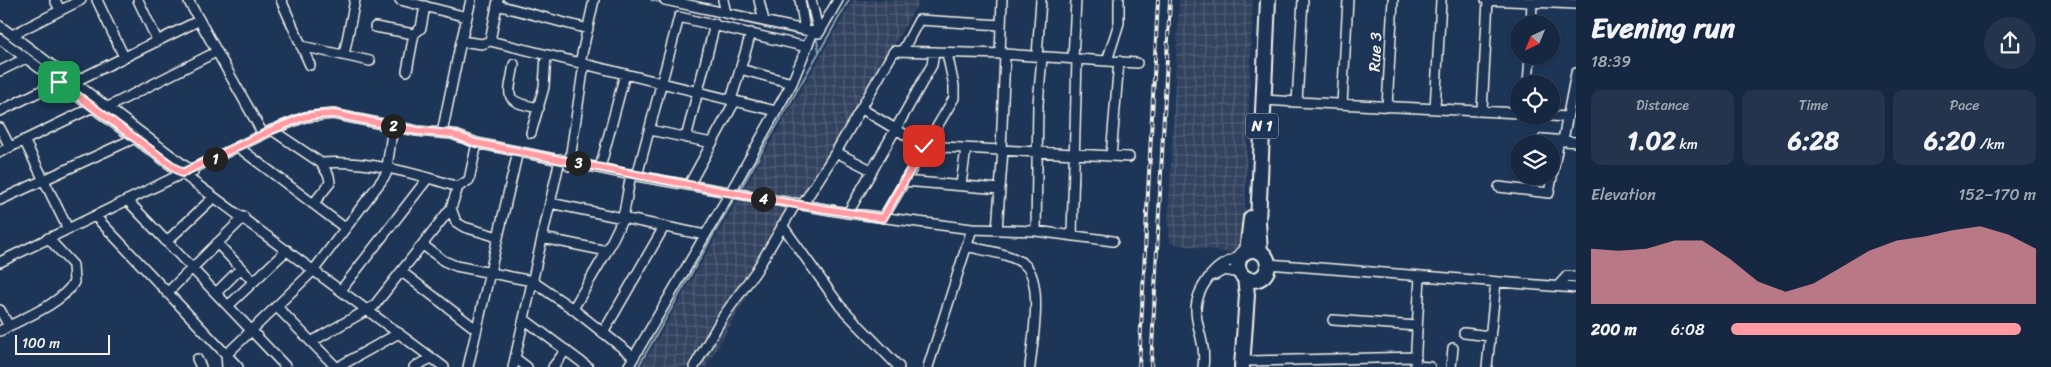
<!DOCTYPE html>
<html lang="en">
<head>
<meta charset="utf-8">
<style>
	body { margin:0; font-family:Sriracha,sans-serif; background:#23344c; color:#f1f3f6; height:100vh; display:flex; flex-direction:column; font-size:19px; white-space:nowrap }
	* { box-sizing:border-box; margin:0 }
	p { font-size:16px; color:#9ea6b1 }
	.icon { flex:none; width:28px; height:28px; fill:none; stroke:currentColor; stroke-width:2; stroke-linecap:round; stroke-linejoin:round }
	.map { position:relative; flex:1; overflow:hidden }
	.side { display:flex; flex-direction:column; background:#162841; width:475px }
	.side>* { flex:none }
	.needle { width:32px; rotate:224deg }
	.buttons { position:absolute; left:1510px; top:15px; display:grid; gap:10px }
	.buttons a { display:grid; place-items:center; width:50px; height:50px; border-radius:50%; background:#162841; box-shadow:0 1px 4px #0004,0 0 0 1px #35445a; font-size:25px }
	.scale { position:absolute; left:15px; bottom:12px; width:95px; box-sizing:border-box; padding-left:5px; border:2px solid #f4f1e8; border-top:0; font-size:14px; line-height:18px; white-space:nowrap; color:#f4f1e8; -webkit-text-stroke:4px #1d3557; paint-order:stroke }
	.pin { position:absolute; display:grid; place-items:center; width:42px; height:42px; color:#fff; margin:-21px; border-radius:10px; box-shadow:0 2px 8px #0006 }
	.km { position:absolute; width:25px; height:25px; margin:-12px; border-radius:50%; background:#222; color:#fff; font-size:14px; line-height:25px; text-align:center }
	.round { display:grid; place-items:center; flex:none; width:52px; height:52px; border-radius:26px; background:#23344c }
	.headline { display:flex; align-items:center; justify-content:space-between; height:85px; padding:0 15px }
	h1 { font-size:28px; font-weight:800; line-height:38px }
	.figures { display:grid; grid-template-columns:repeat(3,1fr); gap:8px; height:85px; padding:5px 15px }
	.figures div { display:grid; align-content:center; border-radius:10px; background:#23344c; text-align:center }
	.figures b { font-size:25px; font-weight:800 }
	.figures small { font-size:14px; font-weight:400 }
	.figures p { font-size:14px }
	.chart { height:140px; padding:10px 15px }
	.chart p { display:flex; justify-content:space-between }
	.chart svg { width:100%; height:90px; margin-top:5px; fill:#ff9aa2; opacity:.7 }
	ul { padding:0 15px; list-style:none; font-size:16px }
	li { display:grid; grid-template-columns:80px 60px 1fr; align-items:center; height:38px }
	li i { height:12px; border-radius:6px; background:#ff9aa2 }
	main { display:flex; flex:1; min-height:0 }
	.map>svg:first-child { display:block }
	.industrial { fill:url(#industrial-grid) }
	.lines { fill:none; stroke-linecap:round; stroke-linejoin:round }
	.stream { stroke:#889fae; stroke-width:2 }
	.minor-casing { stroke:#f4f1e8; stroke-width:12 }
	.highway-casing { stroke:#f4f1e8; stroke-width:18 }
	.minor { stroke:#1d3557; stroke-width:9 }
	.highway { stroke:#1d3557; stroke-width:14 }
	.rail-casing { stroke:#f4f1e8; stroke-width:4 }
	.rail { stroke:#1d3557; stroke-width:2; stroke-dasharray:5.5; stroke-linecap:butt }
	.route-casing { stroke:#fff; stroke-width:10 }
	.route { stroke:#ff9aa2; stroke-width:6 }
	.labels { text-anchor:middle; dominant-baseline:central; stroke-width:4; stroke-linejoin:round; paint-order:stroke }
	.shield { fill:#1d3557; stroke:#b4b9bc; stroke-width:1 }
	.shield-label { font-size:15px; font-weight:bold; fill:#f4f1e8 }
	.street-label { font-size:16px; fill:#f4f1e8; stroke:#1d3557 }
</style>
</head>
<body>
<main>
<div class="map">
<svg width="1576" height="367" viewBox="0 0 1576 367">
	<defs>
		<pattern id="industrial-grid" width="8" height="8" patternUnits="userSpaceOnUse" patternTransform="scale(1.25)"><rect width="8" height="8" fill="#32425e"/><path d="M0 4h8M4 0v8" fill="none" stroke="#505e75"/></pattern>
	</defs>
	<rect width="100%" height="100%" fill="#1d3557"/>
	<filter id="ink" filterUnits="userSpaceOnUse"><feTurbulence type="fractalNoise" baseFrequency=".02" numOctaves="2"/><feDisplacementMap in="SourceGraphic" scale="10" xChannelSelector="R" yChannelSelector="G"/><feConvolveMatrix kernelMatrix="1 2 1 2 8 2 1 2 1" color-interpolation-filters="sRGB"/></filter>
	<g filter="url(#ink)">
		<path class="industrial" d="M853,0H920L706,367H641Z
			M1179,0H1253L1244,227L1240,244L1230,253L1170,243L1168,222Z"/>
		<g class="lines">
			<path class="stream" d="M651,0L663,3
				M726,18L801,35
				M816,36L819,51
				M741,188L849,0
				M638,367L734,199"/>
			<g class="minor-casing">
				<path id="minor" d="M55,0L60,10
					M97,0L124,57
					M138,0L157,40
					M188,0L263,134
					M281,0L310,65
					M400,0L467,17
					M665,0L819,33
					M723,0L726,13
					M759,0L764,21
					M800,0L805,30
					M811,0L819,33
					M1486,0L1576,4
					M497,5L588,29
					M1531,24L1532,2
					M0,26L193,172
					M375,27L414,34L421,28L425,6
					M819,33L838,0
					M12,35L81,0
					M0,39L444,367
					M461,41L482,44L490,41L776,111
					M490,41L498,0
					M301,46L370,61
					M903,50L919,20L1001,25
					M1000,54L1002,0
					M344,55L355,0
					M1037,56L1041,0
					M1073,59L1076,0
					M1107,61L1119,23V0
					M580,63L594,0
					M514,64C509,97 501,101 539,108
					M740,69L792,83
					M0,71L26,58
					M407,71L414,34
					M74,82L198,21
					M1528,84L1530,56
					M731,100L751,33
					M1263,100L1297,102L1303,0
					M1297,102L1519,113
					M1342,104L1348,0
					M108,107L216,52
					M1387,107L1393,0
					M862,109L924,146L1129,157
					M1435,109L1441,0
					M0,111L59,82
					M1482,111L1488,0
					M1551,116L1567,117
					M0,128L10,147
					M272,130L321,163L329,176L330,183L313,204
					M650,130L712,143
					M442,133L458,55L471,0
					M531,133L544,87L546,55
					M686,138L715,24
					M1543,139L1576,142
					M24,140L68,229
					M1563,140L1576,73
					M238,147L345,228
					M1001,150L1005,54
					M0,152L93,107
					M1111,156L1119,61
					M321,163C367,160 415,173 458,187
					M569,166L584,64
					M600,168L625,74
					M871,170L836,152L894,51L1004,54L1137,63
					M637,176L679,17L807,47
					M904,181L1000,189L1003,150
					M961,184L966,149
					M689,185L735,101
					M1499,187L1549,193L1559,140
					M0,200L135,138
					M127,200L286,367
					M550,203L705,235
					M803,204L836,152
					M451,208L456,222L464,227L498,237
					M848,213L932,65L934,52
					M95,216L238,367
					M883,218L954,98V86L947,53
					M782,225L840,306L899,367
					M997,230L1000,189
					M1036,231L1038,104L1042,57
					M1072,235L1077,59
					M543,238L607,251
					M166,242L214,197
					M217,243L253,281
					M423,245L444,261L456,266L532,281L573,309L634,357
					M966,246C984,251 1011,253 1025,265C1044,282 1032,344 1030,367
					M0,262L272,130L305,117L333,114L417,131L452,134L477,143L637,176L848,213L972,229L1036,231L1113,241
					M1268,264L1576,288
					M402,272L476,329
					M1215,275L1224,270L1240,273
					M1558,286L1567,276L1576,277
					M341,290L428,178
					M167,293L244,217
					M216,293L241,268
					M228,306L287,250
					M277,307L336,367
					M573,309L607,251L623,218L631,174
					M0,310L9,326L0,331
					M524,319L588,367
					M1333,320L1417,326
					M9,326C29,316 63,302 74,282L73,265L48,238
					M603,333L664,227
					M1464,333L1490,336
					M311,342L374,306L451,208L458,187L469,180L477,143
					M515,358L527,367
					M197,359L201,367
					M1251,361L1416,357
					M1415,366L1430,367
					M227,367L226,355L313,271L382,180L386,174L393,126
					M338,367L399,333
					M414,367L431,358
					M468,367L518,151
					M513,367L560,159
					M553,367L566,350
					M628,367L730,193L792,83L813,32
					M694,367L722,318L756,271L796,203
					M928,367L972,229
					M1203,367C1208,331 1182,315 1207,280C1216,267 1226,262 1241,256
					M1415,367L1420,276
					M1451,367L1453,348
					M1487,367L1496,282"/>
			</g>
			<g class="highway-casing">
				<path id="highway" d="M1238 265a15 15 0 1 1 30 0a15 15 0 1 1-30 0Z
					M1247,251L1251,218
					M1260,252L1258,222L1268,0
					M1242,367L1247,295L1245,278"/>
			</g>
			<use href="#minor" class="minor"/>
			<use href="#highway" class="highway"/>
			<g class="rail-casing">
				<path id="rail" d="M1139,367L1158,0
					M1151,367L1170,0"/>
			</g>
			<use href="#rail" class="rail"/>
		</g>
	</g>
	<g class="lines" filter="url(#ink)">
		<g class="route-casing">
			<path id="route" d="M59,82L182,173L272,130L304,117L317,115L334,114L417,131L452,134L476,143C612,170 747,198 883,218L924,146"/>
		</g>
		<use href="#route" class="route"/>
	</g>
	<g class="labels">
		<rect class="shield" x="1246" y="113.5" width="32" height="25" rx="4"/>
		<g class="shield-label">
			<text x="1262" y="126">N 1</text>
		</g>
		<g class="street-label">
			<text transform="translate(1375 52) rotate(-87)">Rue 3</text>
		</g>
	</g>
</svg>
<div class="buttons">
<a><svg class="needle" viewBox="-14 -14 28 28"><path d="M0-13l5 13h-10z" fill="#e53935"/><path d="M0 13l5-13h-10z" fill="#9ea6b1"/></svg></a>
<a><svg class="icon" aria-label="locate" viewBox="0 0 24 24"><circle cx="12" cy="12" r="6"/><path d="M12 2v4M12 18v4M2 12h4M18 12h4"/></svg></a>
<a><svg class="icon" aria-label="layers" viewBox="0 0 24 24"><path d="M12 4l9 5-9 5-9-5zM3 14l9 5 9-5"/></svg></a>
</div>
<div class="scale">100 m</div>
<div class="pin" style="left:59px;top:82px;background:#1e9e55"><svg class="icon" aria-label="arrive" viewBox="0 0 24 24"><path d="M6 21V4h12l-3 4 3 4H6"/></svg></div>
<div class="pin" style="left:924px;top:146px;background:#d93025"><svg class="icon" aria-label="check" viewBox="0 0 24 24"><path d="M5 12l5 5 9-10"/></svg></div>
<b class="km" style="left:215px;top:159px">1</b>
<b class="km" style="left:393px;top:126px">2</b>
<b class="km" style="left:578px;top:163px">3</b>
<b class="km" style="left:763px;top:199px">4</b>
</div>
<section class="side">
<div class="headline"><div><h1>Evening run</h1><p>18:39</p></div><a class="round"><svg class="icon" aria-label="share" viewBox="0 0 24 24"><path d="M12 15V3M7 8l5-5 5 5M5 13v7h14v-7"/></svg></a></div>
<div class="figures">
<div><p>Distance</p><b>1.02<small> km</small></b></div>
<div><p>Time</p><b>6:28</b></div>
<div><p>Pace</p><b>6:20<small> /km</small></b></div>
</div>
<div class="chart"><p><span>Elevation</span>152–170 m</p>
<svg viewBox="0 0 160 44" preserveAspectRatio="none"><path d="M0 44V17L10 18L20 17L30 13L40 13L50 22L60 33L70 38L80 34L90 26L100 18L110 13L120 11L130 8L140 6L150 10L160 17V44z"/></svg>
</div>
<ul>
<li><b>200 m</b>6:08<i style="width:95%"></i></li>
</ul>
</section>
</main>
</body>
</html>
